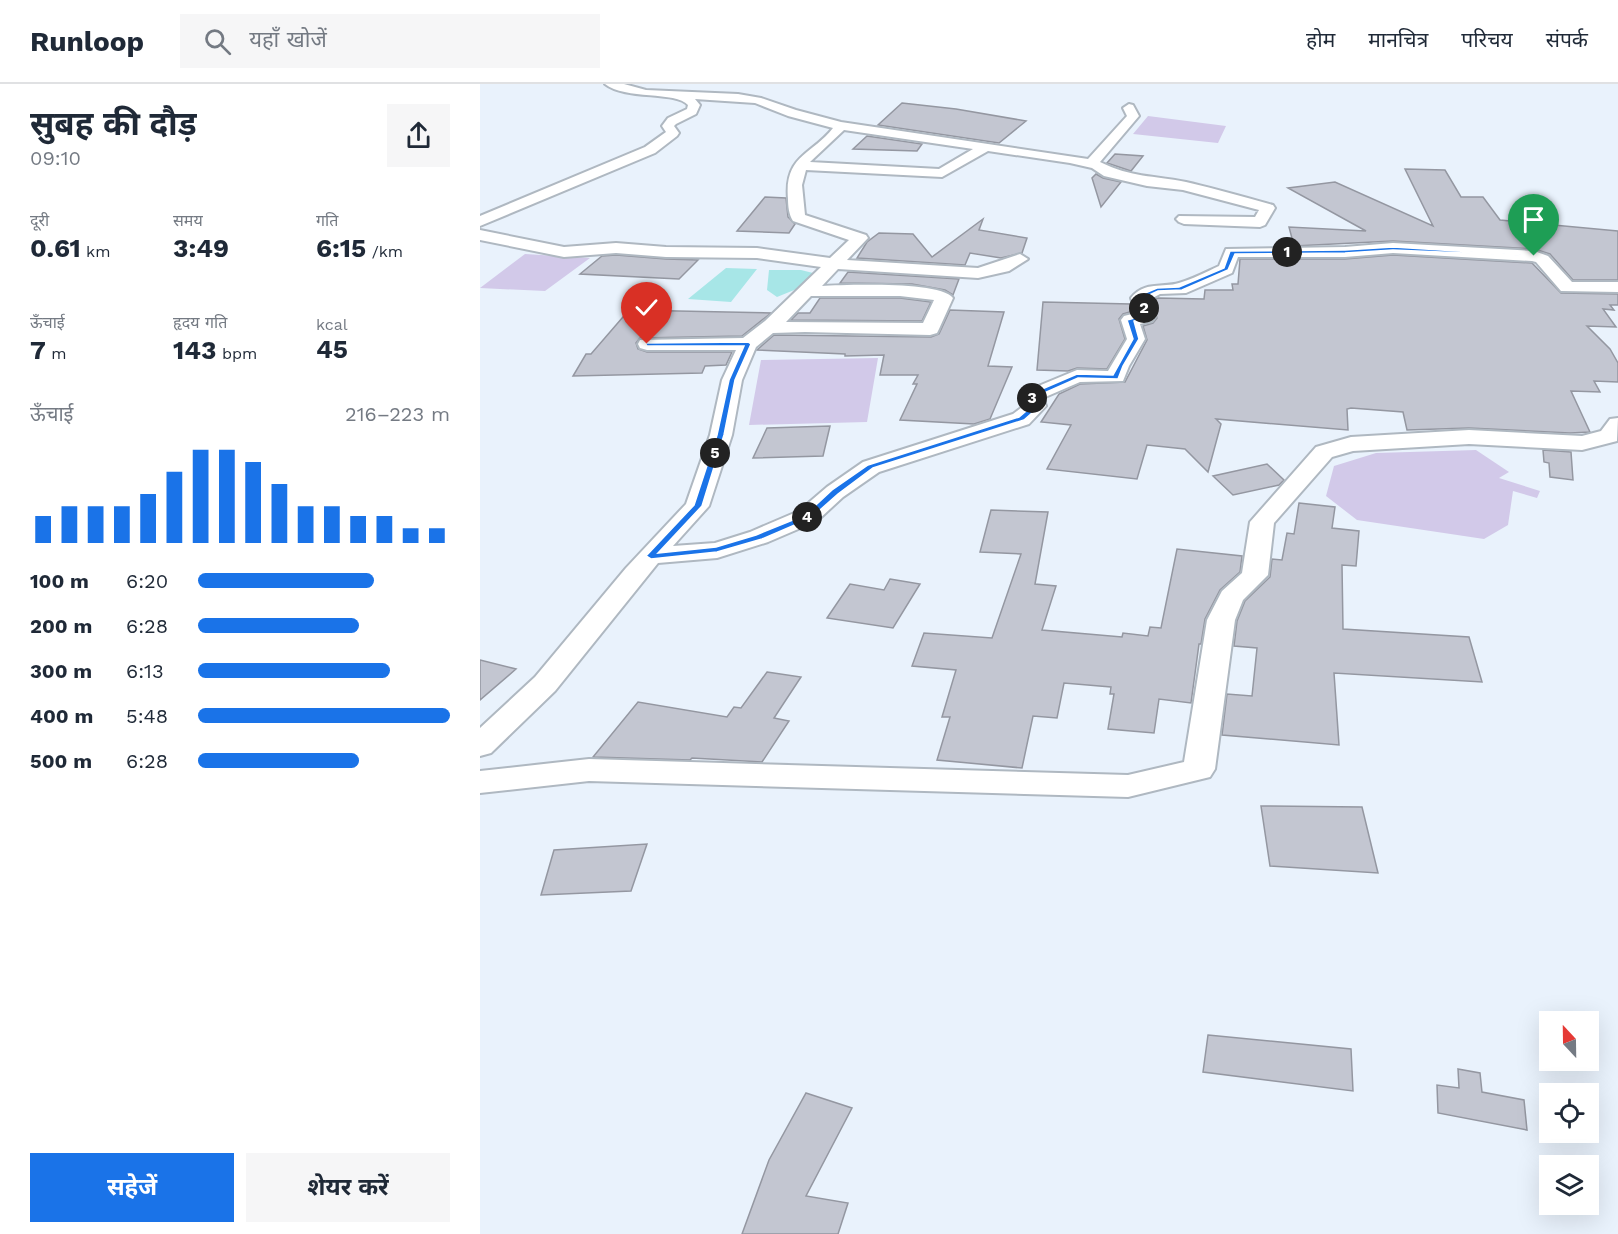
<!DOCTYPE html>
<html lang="hi">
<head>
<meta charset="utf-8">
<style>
	body { margin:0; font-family:"Work Sans","Noto Sans Devanagari",sans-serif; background:#f6f6f7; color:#1f2937; height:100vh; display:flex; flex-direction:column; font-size:22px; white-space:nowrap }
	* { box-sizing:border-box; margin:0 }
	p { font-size:20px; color:#747a83 }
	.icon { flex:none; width:33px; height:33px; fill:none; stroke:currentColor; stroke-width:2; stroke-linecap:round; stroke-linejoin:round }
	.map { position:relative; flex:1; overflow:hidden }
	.side { display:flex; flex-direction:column; background:#fff; width:480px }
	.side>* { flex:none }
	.needle { width:39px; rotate:338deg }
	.controls { position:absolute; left:1059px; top:927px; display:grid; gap:12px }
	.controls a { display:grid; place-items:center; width:60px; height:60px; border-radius:0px; background:#fff; box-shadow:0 6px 24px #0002; font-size:30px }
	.pin { position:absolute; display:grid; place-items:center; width:51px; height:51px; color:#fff; margin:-62px -26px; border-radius:50% 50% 50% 0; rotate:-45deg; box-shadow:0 0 6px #0007 }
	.pin .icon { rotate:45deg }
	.km { position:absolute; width:30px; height:30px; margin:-15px; border-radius:50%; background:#222; color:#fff; font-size:16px; line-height:30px; text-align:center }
	.round { display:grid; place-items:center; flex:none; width:63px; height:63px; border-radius:0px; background:#f6f6f7 }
	.headline { display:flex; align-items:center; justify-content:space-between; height:102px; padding:0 30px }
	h1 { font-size:33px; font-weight:700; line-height:45px }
	.stats { display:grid; grid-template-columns:repeat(3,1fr); gap:9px; height:102px; padding:6px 30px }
	.stats div { display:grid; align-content:center }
	.stats b { font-size:26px; font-weight:700 }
	.stats small { font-size:16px; font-weight:400 }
	.stats p { font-size:16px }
	.chart { height:168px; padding:12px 30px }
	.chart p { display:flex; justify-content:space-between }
	.chart svg { width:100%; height:108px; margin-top:6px; stroke:#1a73e8; stroke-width:6 }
	.button { display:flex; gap:12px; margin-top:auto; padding:12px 30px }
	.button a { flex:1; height:69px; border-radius:0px; background:#1a73e8; color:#fff; font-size:24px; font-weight:700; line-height:69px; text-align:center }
	.button a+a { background:#f6f6f7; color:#1f2937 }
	ul { padding:0 30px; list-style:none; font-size:20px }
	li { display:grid; grid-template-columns:96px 72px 1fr; align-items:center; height:45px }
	li i { height:15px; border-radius:8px; background:#1a73e8 }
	header { display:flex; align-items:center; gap:36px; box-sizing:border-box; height:84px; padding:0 30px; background:#fff; border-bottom:2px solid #e0e1e3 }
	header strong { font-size:28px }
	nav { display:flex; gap:33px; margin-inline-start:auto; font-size:21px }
	.search { width:420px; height:54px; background:#f6f6f7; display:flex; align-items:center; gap:15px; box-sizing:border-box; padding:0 21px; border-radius:0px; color:#747a83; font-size:22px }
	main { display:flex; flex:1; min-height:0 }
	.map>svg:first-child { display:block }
	.green { fill:#d2c9e9 }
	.water { fill:#a7e6e7 }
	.building { fill:#c3c6d1; stroke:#9497a1; stroke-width:1.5 }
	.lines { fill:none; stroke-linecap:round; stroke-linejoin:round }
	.minor-casing { stroke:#afb8c1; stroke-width:4 }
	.minor { fill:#fff; fill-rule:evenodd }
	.route { fill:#1a73e8; stroke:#fff; stroke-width:1.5 }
</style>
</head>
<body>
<header>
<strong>Runloop</strong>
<div class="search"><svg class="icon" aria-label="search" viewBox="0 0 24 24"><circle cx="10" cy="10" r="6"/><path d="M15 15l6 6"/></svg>यहाँ खोजें</div>
<nav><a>होम</a><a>मानचित्र</a><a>परिचय</a><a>संपर्क</a></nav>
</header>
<main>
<section class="side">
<div class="headline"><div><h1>सुबह की दौड़</h1><p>09:10</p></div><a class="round"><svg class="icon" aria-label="share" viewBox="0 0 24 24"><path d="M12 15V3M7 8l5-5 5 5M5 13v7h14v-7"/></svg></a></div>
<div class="stats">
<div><p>दूरी</p><b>0.61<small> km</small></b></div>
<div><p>समय</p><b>3:49</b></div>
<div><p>गति</p><b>6:15<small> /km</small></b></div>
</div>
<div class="stats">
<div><p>ऊँचाई</p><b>7<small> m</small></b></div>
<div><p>हृदय गति</p><b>143<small> bpm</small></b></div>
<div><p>kcal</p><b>45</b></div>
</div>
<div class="chart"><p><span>ऊँचाई</span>216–223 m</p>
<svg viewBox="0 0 160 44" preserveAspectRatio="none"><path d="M5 44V33M15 44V29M25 44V29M35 44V29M45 44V24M55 44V15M65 44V6M75 44V6M85 44V11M95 44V20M105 44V29M115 44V29M125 44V33M135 44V33M145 44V38M155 44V38"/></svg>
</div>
<ul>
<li><b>100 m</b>6:20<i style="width:70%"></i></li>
<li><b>200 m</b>6:28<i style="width:64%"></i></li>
<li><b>300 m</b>6:13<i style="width:76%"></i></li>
<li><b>400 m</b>5:48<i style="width:100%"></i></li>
<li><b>500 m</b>6:28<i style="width:64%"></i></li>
</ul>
<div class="button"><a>सहेजें</a><a>शेयर करें</a></div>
</section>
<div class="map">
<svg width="1138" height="1150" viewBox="0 0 1138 1150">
	<rect width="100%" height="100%" fill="#e9f2fc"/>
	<path class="green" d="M668,32L746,42L738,59L653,50Z
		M45,170L110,174L65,207L0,204Z
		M398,274L387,338L269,341L281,276Z
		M996,366L1029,388L1019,394L1060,407L1057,414L1033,407L1028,441L1004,455L877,436L846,412L854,382L896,369Z"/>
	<path class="water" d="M246,184L277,185L251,218L208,215Z
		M289,186H321L337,190L324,202L297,213L287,206Z"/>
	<path class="building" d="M422,19L476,25L546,37L519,59L398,41Z
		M387,52L442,60L437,67L373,65Z
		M635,70L663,72L651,87L627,79Z
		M925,85L965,86L981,113H1003L1020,136L1138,147V196H1093L1070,170L1054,165L913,157L814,162L809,143L886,147L808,104L855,98L953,142Z
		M616,90L623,94L641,98L621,123L612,94Z
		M285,113L306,114L308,133L315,140L309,149L257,147Z
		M503,135L499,146L547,154L542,169L521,174L490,169L485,181L377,174L387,158L399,149L433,150L452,173Z
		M136,171L186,175L218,176L199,195L100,190L122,172Z
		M913,171L1052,179L1081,209L1138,210V221H1130L1134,226L1123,225L1136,243L1107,242L1130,265L1138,279V298L1114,297L1120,308L1091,307L1110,348L1090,349L989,344L927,346L923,328L871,324L867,325L868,346L736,335L741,340L728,388L705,365L667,361L657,395L567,385L591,341L561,338L579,310L600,300L645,298L667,256L663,242L673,239L677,234L672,217L678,214L724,215L725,206H753L752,200H758L760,175H865Z
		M368,188L479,195L473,211L465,206L432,200L360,199Z
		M340,214H420L451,218L442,237L311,236L318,229H330Z
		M563,218L651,220L653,227L643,230L639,235L645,255L627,285L597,284L588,287L557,286Z
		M149,226L247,228L291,229L262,252L160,254L156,259L158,265L167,268H252L246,281L225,282L222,289L93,292L106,270H111Z
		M470,226L524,228L508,282L532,283L510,335L494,340L420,336L437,300H433L438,291H400L404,271L365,272V270L277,266L294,251L451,253L459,250Z
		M350,342L343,372L273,374L287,344Z
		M1063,366L1091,368L1093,396L1070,393L1069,379L1064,378Z
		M787,380L804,396L799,401L753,411L733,392Z
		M819,419L855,423L852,444L879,447L876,482L862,481L863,545L989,553L1002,598L854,589L859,661L742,651L747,610L772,612L777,564L754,562L757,537L765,517L790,493L792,475L802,476L807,449L814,450Z
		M511,426L568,428L555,500L576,502L562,546L642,553L643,549L668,552L670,543L681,544L697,465L762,472L760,488L740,506L725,535L721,560H719L711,619L679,615L674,649L628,645L634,610H630L631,603L584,599L577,634L553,632L542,684L457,676L470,633H462L476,586L432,582L444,549L512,554L541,470L500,468Z
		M410,495L440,500L413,544L347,534L370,500L404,506Z
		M0,576L36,585L0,616Z
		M287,588L321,593L294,634L309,637L282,678L212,674L210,676L113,673L158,618L247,633L254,623L261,624Z
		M781,722L882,723L898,789L790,782Z
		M167,760L151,807L61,811L74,766Z
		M728,951L871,965L873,1007L723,988Z
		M978,985L1000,989L1002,1008L1044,1016L1047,1046L958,1029L957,1001L979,1004Z
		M326,1009L372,1024L326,1112L368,1119L358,1150H262L289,1076Z"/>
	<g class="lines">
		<g class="minor-casing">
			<path id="minor" d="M125,0H144L166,6L258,10L281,14L316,26L361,38L608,75L647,32L643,24L649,20L653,21L659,32L620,78C653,94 672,91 706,98C736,105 764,113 793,121L795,124L785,141L780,143L704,140L699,138L696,135L699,132L775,133L779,126L703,106L667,102L624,92L612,84L590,79L508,67L462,93L326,86L322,101L325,131L386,151L388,154L367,176L498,184L540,170L548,175L529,187L498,194L358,185L342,202C365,201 460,197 473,214L459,245L457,249L450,251L325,248L293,249L276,263L262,296L252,351L229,422L193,462L235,459L270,448L319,427L347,403L383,378L533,330L545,321L541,312L544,308L597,286L628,287L647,255L641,236L644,232L656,229L651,214C664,197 683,204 699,199C713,195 726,188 739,182L746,165L865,163L913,159L1054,167L1068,172L1092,198H1138V208L1081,207L1056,178L1052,177L913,169L865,173H758L752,189L706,209L680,210L669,216L675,233L672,237L660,240L665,255L649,282L643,297L600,298L563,314L566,322L549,340L399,388L363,413L337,437L288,458L237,474L178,479L75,607L11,669L0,672V644L55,593L146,484L206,420L230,351L242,296L256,266H167L160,264L158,260L160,256L263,254L285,237L341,183L277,174L186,173L136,169L84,173L0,156V146L84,163L136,159L186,163L277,164L350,174L369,156L313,137C309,131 308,122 308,115C304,71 332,71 353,44L308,32L275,19L215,15L220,21L216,30L196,40L194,42L199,49L197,52L175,69L0,142V132L165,63L186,48L182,42L188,34L207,25L208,21C196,7 145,16 125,0ZM364,46L493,65L459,85L330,78ZM331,212H420L454,216L443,239L306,238Z
				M1138,334L1137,357L1102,366L989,360L873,367L852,373L794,439L788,491L763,516L755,536L735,685L730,693L648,713L109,697L0,709V687L109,675L648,691L704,678L727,536L742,507L762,489L770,438L836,363L871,353L989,346L1102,352L1121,347L1130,335Z"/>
		</g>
		<use href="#minor" class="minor"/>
	</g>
	<path class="route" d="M913,163L1057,172L913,166L865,169L755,170L748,186L702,206L678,207L663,214L669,233L654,237L659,255L643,282L638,295L598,294L555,313L560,322L544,336L393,384L358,410L331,434L282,455L237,468L171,475L166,472L214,421L237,351L249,296L264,262H167L165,259L268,258L271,260L255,296L244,351L222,422L178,469L236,463L276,451L325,431L352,406L388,381L539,333L553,321L548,311L597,290L633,291L653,255L647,236L663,232L658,212L677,204L699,203L744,184L750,167L865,166Z"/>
</svg>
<div class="controls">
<a><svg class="needle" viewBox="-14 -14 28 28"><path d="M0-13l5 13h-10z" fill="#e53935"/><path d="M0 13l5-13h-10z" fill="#747a83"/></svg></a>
<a><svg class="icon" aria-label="locate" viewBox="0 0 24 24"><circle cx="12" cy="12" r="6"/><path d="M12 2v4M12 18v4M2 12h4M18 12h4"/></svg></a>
<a><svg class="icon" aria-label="layers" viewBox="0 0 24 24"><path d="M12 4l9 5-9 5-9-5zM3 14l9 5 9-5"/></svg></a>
</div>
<div class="pin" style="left:1054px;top:172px;background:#1e9e55"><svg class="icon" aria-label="arrive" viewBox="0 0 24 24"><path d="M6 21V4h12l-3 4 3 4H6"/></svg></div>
<div class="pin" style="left:167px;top:260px;background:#d93025"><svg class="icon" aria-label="check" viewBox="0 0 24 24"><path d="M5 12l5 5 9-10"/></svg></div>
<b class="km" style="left:807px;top:168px">1</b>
<b class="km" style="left:664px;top:224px">2</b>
<b class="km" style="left:552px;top:314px">3</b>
<b class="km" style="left:327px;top:433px">4</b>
<b class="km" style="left:235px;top:369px">5</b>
</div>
</main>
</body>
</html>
